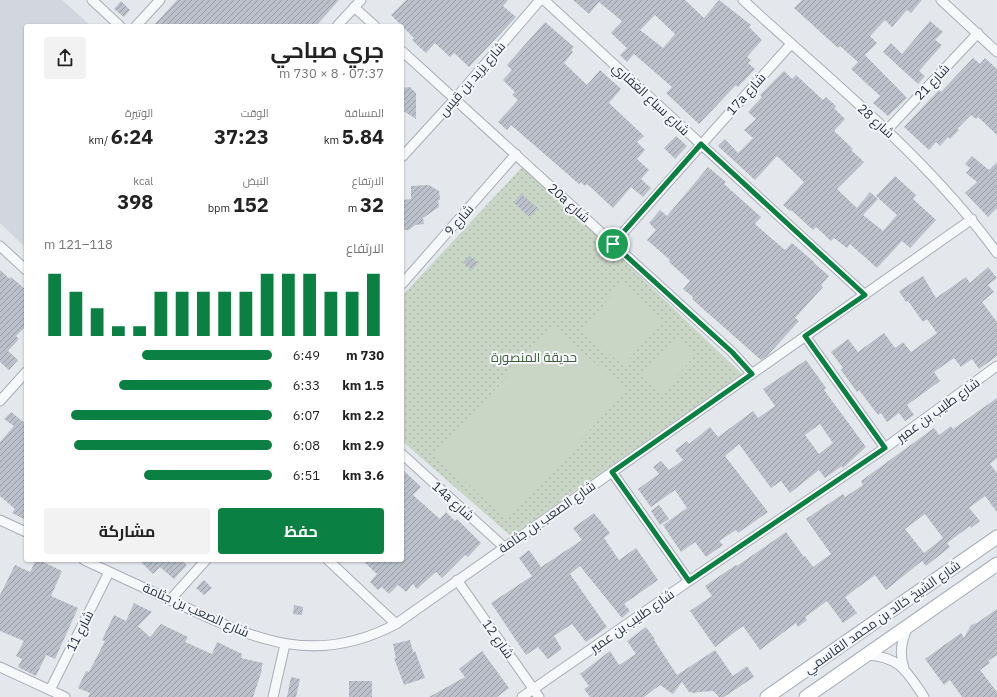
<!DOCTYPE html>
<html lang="ar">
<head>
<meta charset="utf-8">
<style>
	body { margin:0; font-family:"IBM Plex Sans",Cairo,sans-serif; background:#f2f2f2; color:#222; direction:rtl; height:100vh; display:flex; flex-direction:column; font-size:15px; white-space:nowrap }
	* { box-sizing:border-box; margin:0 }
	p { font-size:13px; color:#767676 }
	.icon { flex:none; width:22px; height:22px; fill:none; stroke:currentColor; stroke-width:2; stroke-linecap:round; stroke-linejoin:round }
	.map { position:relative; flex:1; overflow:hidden; direction:ltr }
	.sheet { position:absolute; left:24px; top:24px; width:380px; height:538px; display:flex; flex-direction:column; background:#fff; border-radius:4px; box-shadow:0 1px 3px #0004; direction:rtl }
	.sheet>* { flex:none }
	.pin { position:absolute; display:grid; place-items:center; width:34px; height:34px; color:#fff; margin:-17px; border:2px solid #fff; border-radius:50%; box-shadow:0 1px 4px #0007 }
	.round { display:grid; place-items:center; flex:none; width:42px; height:42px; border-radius:4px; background:#f2f2f2 }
	.headline { display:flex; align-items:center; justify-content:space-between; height:68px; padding:0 20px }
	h1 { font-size:22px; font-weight:700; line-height:30px }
	.figures { display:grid; grid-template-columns:repeat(3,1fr); gap:6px; height:68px; padding:4px 20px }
	.figures div { display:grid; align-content:center }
	.figures b { font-size:20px; font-weight:700 }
	.figures small { font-size:11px; font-weight:400 }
	.figures p { font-size:11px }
	.chart { height:112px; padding:8px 20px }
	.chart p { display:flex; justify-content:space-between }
	.chart svg { width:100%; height:72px; margin-top:4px; stroke:#0b8043; stroke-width:6 }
	.primary-button { display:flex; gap:8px; margin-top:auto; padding:8px 20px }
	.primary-button a { flex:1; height:46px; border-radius:4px; background:#0b8043; color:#fff; font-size:16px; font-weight:700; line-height:46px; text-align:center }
	.primary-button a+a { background:#f2f2f2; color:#222 }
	ul { padding:0 20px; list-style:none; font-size:13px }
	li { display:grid; grid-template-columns:64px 48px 1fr; align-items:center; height:30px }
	li i { height:10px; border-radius:5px; background:#0b8043 }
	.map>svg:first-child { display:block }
	.built { fill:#d2d6de }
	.park { fill:url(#park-dots) }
	.pitch { fill:#c9d6c5 }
	.building { fill:url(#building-hatch); fill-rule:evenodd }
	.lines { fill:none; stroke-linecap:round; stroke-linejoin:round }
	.minor-casing { stroke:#a9aeb7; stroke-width:11 }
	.secondary-casing { stroke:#a9aeb7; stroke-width:15 }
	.minor { stroke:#f7f8fa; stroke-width:9 }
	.secondary { stroke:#fff; stroke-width:13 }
	.route-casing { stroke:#fff; stroke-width:8 }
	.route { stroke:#0b8043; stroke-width:5 }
	.labels { text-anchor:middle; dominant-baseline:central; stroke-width:4; stroke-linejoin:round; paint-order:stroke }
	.street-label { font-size:13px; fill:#2b3445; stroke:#f4f6f9 }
	.park-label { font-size:13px; fill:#3f6138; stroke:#f4f6f9 }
</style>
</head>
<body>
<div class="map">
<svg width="997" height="697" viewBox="0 0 997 697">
	<defs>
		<pattern id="park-dots" width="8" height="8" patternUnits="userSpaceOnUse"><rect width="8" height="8" fill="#c9d6c5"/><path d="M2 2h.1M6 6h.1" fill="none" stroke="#adb8ab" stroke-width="1.8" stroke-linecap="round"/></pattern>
		<pattern id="building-hatch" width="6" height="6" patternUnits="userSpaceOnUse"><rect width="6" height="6" fill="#bbc0ca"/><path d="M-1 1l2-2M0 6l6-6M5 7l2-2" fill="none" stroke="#989da6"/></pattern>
	</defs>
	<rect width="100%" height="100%" fill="#e4e7ec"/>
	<path class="built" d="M0,0H62L91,26H26V248L0,223Z"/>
	<path class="park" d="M524,165L742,374L511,536L402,441V296Z"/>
	<path class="pitch" d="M622,284L663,321L623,366L582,329Z
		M554,326L626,391L507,520L435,454Z
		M677,337L696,355L660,394L641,376Z"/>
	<path class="building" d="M177,0H339L316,26H153Z
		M406,0H508L503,6L516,17L469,67L454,53L450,57L435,43L426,53L412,40L414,38L391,15Z
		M573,0H685L704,18L719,0L751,25L749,27L762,40L747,57L751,60L748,63L755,69L738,87L736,85L699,124L666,93L672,87L634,54L627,62L620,55L627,48L611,33L622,21L599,2L589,14ZM655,15L675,34L663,48L640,30Z
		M802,0H922L911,13L907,10L892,27L885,20L870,36L877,43L865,55L907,98L888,116L873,103L880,96L851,69L858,62L840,46L838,48L794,8Z
		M121,1L130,10L124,17L114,9Z
		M930,21L943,32L935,40L942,45L919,71L925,76L918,84L883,52L891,43L902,54Z
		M545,22L574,47L571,50L573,52L564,63L587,85L600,70L621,89L609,103L644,136L637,142L645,150L637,159L649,170L641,179L651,188L643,197L631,187L613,208L587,184L585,186L581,182L579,184L511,125L507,130L498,122L518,100L512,95L515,92L503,80L512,70L507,65Z
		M973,58L980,64L985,58L997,69V135L978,117L976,119L971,115L957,129L959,130L950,139L948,137L940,146L936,142L929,150L904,127L939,90L941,92Z
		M784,71L792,79L796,75L823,100L826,97L836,106L834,108L845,119L834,131L853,149L851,150L864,162L837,189L857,208L870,192L878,199L863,215L883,231L897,215L876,196L895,176L916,195L913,199L936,220L910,248L902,241L877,268L850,244L847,248L834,238L831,241L816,227L813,230L791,210L790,211L783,205L804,182L777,156L755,180L718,146L725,139L738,153L753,138L744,130L756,119L748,112L762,97L760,95Z
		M410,87L416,93V119L402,110V88Z
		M676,136L687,146L675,159L664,148Z
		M972,156L989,170L997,162V208L988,217L965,193L977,182L966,173L970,168L965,164Z
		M708,167L726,182L724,184L761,217L755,223L757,226L785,250L792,243L814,262V263L829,276L821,285L823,287L795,318L799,321L767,356L761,360L692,299L693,297L683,289L690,281L669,262L670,260L647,240L656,230L649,223L660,210L667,216Z
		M429,185L439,191L440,200H438L439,207L423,218L424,224L415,225L409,230H402V200L411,199V186Z
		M521,194L538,208L530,217L514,203Z
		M470,256L478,263L472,270L463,263Z
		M988,267L997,278L988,285L994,292L982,302L997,322V356L979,369L972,359L961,367L954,358L934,372L940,381L907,405L914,415L905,421L899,413L887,422L881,413L878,415L859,390L857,392L841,370L843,368L831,352L848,339L858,352L884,333L895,348L903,342L911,352L937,333L927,319L923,322L908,301L906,302L899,291L923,276L936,298L966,277L970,283Z
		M0,270L10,279L11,277L26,290V326L16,336L19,339L8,351L18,360L9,370L0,362Z
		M806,360L826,388L824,390L866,447L843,468L842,466L825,478L819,470L790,493L781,481L771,488L739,444L725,456L768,512L738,533L736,530L719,541L723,545L706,557L695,542L681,552L663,525L687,508L675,490L651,507L638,489L659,474L653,467L661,461L669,470L683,460L675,450L687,441L689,444L710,427L718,437L753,411L758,418L775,406L763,389ZM820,424L833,443L819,454L805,435Z
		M997,398V458L990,464L997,473V512L985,496L969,508L980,521L971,528L970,526L947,543L950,547L926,566L922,561L886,590L875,575L845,597L857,613L843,623L827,601L805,617L807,620L798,627L796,623L760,650L743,626L715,647L690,611L712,596L705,586L736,565L737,566L786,532L804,557L805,556L813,567L831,554L806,519L843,494L845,497L863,485L861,481L934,428L939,435L951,426L953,429ZM925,514L943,538L924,553L905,529Z
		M11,412L26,424V520L12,513L15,509L0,496V442L14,426L4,419Z
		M402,469L421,487L413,495L440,519L446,512L455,521L457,519L481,543L468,557L465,555L442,578L436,572L417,589L413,584L406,592L398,585L389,594L382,587L378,590L370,582L377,574L362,560H402Z
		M659,505L669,519L660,525L651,511Z
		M594,513L610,533L604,538L619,560L636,548L658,580L624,604L630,611L622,618L580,566L570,574L607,627L586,642L572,624L554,636L562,649L548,659L538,647L526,655L491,603L532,576L519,558L529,550L541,567L582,540L573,528Z
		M36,560H39L62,571L51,596L78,608L55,659L46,655L36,676L18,667L22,659L16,656L24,641L0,631V595L15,565L30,572Z
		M139,560H181L187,565L174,579L160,567L153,574Z
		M204,580L212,588L204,595L196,588Z
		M134,603L152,612L138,626L150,637L161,624L188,637L185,642L212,654L217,642L242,654L241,658L263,663L261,670H262L253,697H88L90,693L78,688L86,671L89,672L105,641L102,640L114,615L126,621Z
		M294,605L303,607L302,615L293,614Z
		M997,609V655L988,661L990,663L980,670L997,692V697H962L950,680L944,685L925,659L961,633L964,638L971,625L977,623Z
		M646,627L655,639L654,640L677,675L715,650L733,676L747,666L754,677L724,697H719L713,691L699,692L694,693L689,692L682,682L673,694L660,685L644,697H590L584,689L589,686L580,674L610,651L619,665L636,654L627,641Z
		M410,640L413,652L415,651L425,678L404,685L394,658H396L393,644Z
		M482,651L509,688L497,697H429L465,677L459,669Z
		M291,677L300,679L296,697H287Z
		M349,681H372V697H349Z"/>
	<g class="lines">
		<g class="minor-casing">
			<path id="minor" d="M92,0L120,26
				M544,0L865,295
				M743,0C831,81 926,156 997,253
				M941,0L997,52
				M354,7L375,26
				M136,26L160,0
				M337,26L361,0
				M402,51L732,352L752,374
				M887,130L978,33
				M402,157L455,99L540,0
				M613,244L791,44
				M0,246L26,270
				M402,284L516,154
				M805,336L885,448
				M0,401L26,372
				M402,454L504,547
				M612,472L689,581
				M0,520L26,532
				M84,560C117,575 150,591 183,606C258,641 317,666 396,624L972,219
				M328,560L396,624
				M457,580L539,697
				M170,600L206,560
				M867,655C901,657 907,672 924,697
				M0,667L65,697
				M904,668C899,654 901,641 908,627
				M50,690L109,572
				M273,697L285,644
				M522,697L689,581L885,448L997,366"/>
		</g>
		<g class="secondary-casing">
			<path id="secondary" d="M767,697L997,537
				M806,697L997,564"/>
		</g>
		<use href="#minor" class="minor"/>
		<use href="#secondary" class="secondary"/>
	</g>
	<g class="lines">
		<g class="route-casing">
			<path id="route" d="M701,144L865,295L805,336L885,448L689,581L612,472L752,374L732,352L613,244Z"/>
		</g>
		<use href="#route" class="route"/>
	</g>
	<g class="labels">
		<g class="street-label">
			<text transform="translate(472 79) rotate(-49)">شارع يزيد بن قيس</text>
			<text transform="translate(932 82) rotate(-47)">شارع 21</text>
			<text transform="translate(746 94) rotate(-48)">17a شارع</text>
			<text transform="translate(651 99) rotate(43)">شارع سباع الغفاري</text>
			<text transform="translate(876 121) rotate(42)">شارع 28</text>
			<text transform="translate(569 203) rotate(42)">20a شارع</text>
			<text transform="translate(459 220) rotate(-49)">شارع 9</text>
			<text transform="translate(938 410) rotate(-36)">شارع طليب بن عمير</text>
			<text transform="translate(453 501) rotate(42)">14a شارع</text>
			<text transform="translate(547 517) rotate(-35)">شارع الصعب بن جثامة</text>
			<text transform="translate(196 610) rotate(24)">شارع الصعب بن جثامة</text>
			<text transform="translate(882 617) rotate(-35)">شارع الشيخ خالد بن محمد القاسمي</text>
			<text transform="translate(632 621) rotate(-35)">شارع طليب بن عمير</text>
			<text transform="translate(80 631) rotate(-63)">شارع 11</text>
			<text transform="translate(498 639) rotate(55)">شارع 12</text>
		</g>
		<g class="park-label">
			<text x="534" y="357">حديقة المنصورة</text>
		</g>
	</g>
</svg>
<div class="pin" style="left:613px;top:244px;background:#1e9e55"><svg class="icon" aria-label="arrive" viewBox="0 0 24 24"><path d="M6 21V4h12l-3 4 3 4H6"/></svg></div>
<section class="sheet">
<div class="headline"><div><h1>جري صباحي</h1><p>07:37 · 8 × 730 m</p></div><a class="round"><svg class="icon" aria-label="share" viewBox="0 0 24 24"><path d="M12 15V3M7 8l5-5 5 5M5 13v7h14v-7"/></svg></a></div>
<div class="figures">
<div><p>المسافة</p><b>5.84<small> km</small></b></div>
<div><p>الوقت</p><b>37:23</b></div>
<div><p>الوتيرة</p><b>6:24<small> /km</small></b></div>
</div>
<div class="figures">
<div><p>الارتفاع</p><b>32<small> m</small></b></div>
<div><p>النبض</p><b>152<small> bpm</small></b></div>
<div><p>kcal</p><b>398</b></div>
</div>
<div class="chart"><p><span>الارتفاع</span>118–121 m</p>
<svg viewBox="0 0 160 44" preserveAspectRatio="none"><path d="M5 44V6M15 44V17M25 44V27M35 44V38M45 44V38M55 44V17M65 44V17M75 44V17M85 44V17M95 44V17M105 44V6M115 44V6M125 44V6M135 44V17M145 44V17M155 44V6"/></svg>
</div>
<ul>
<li><b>730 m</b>6:49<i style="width:57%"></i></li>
<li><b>1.5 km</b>6:33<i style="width:67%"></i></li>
<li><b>2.2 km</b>6:07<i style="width:88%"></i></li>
<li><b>2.9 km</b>6:08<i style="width:87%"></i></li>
<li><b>3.6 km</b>6:51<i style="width:56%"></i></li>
</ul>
<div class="primary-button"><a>حفظ</a><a>مشاركة</a></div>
</section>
</div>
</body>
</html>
